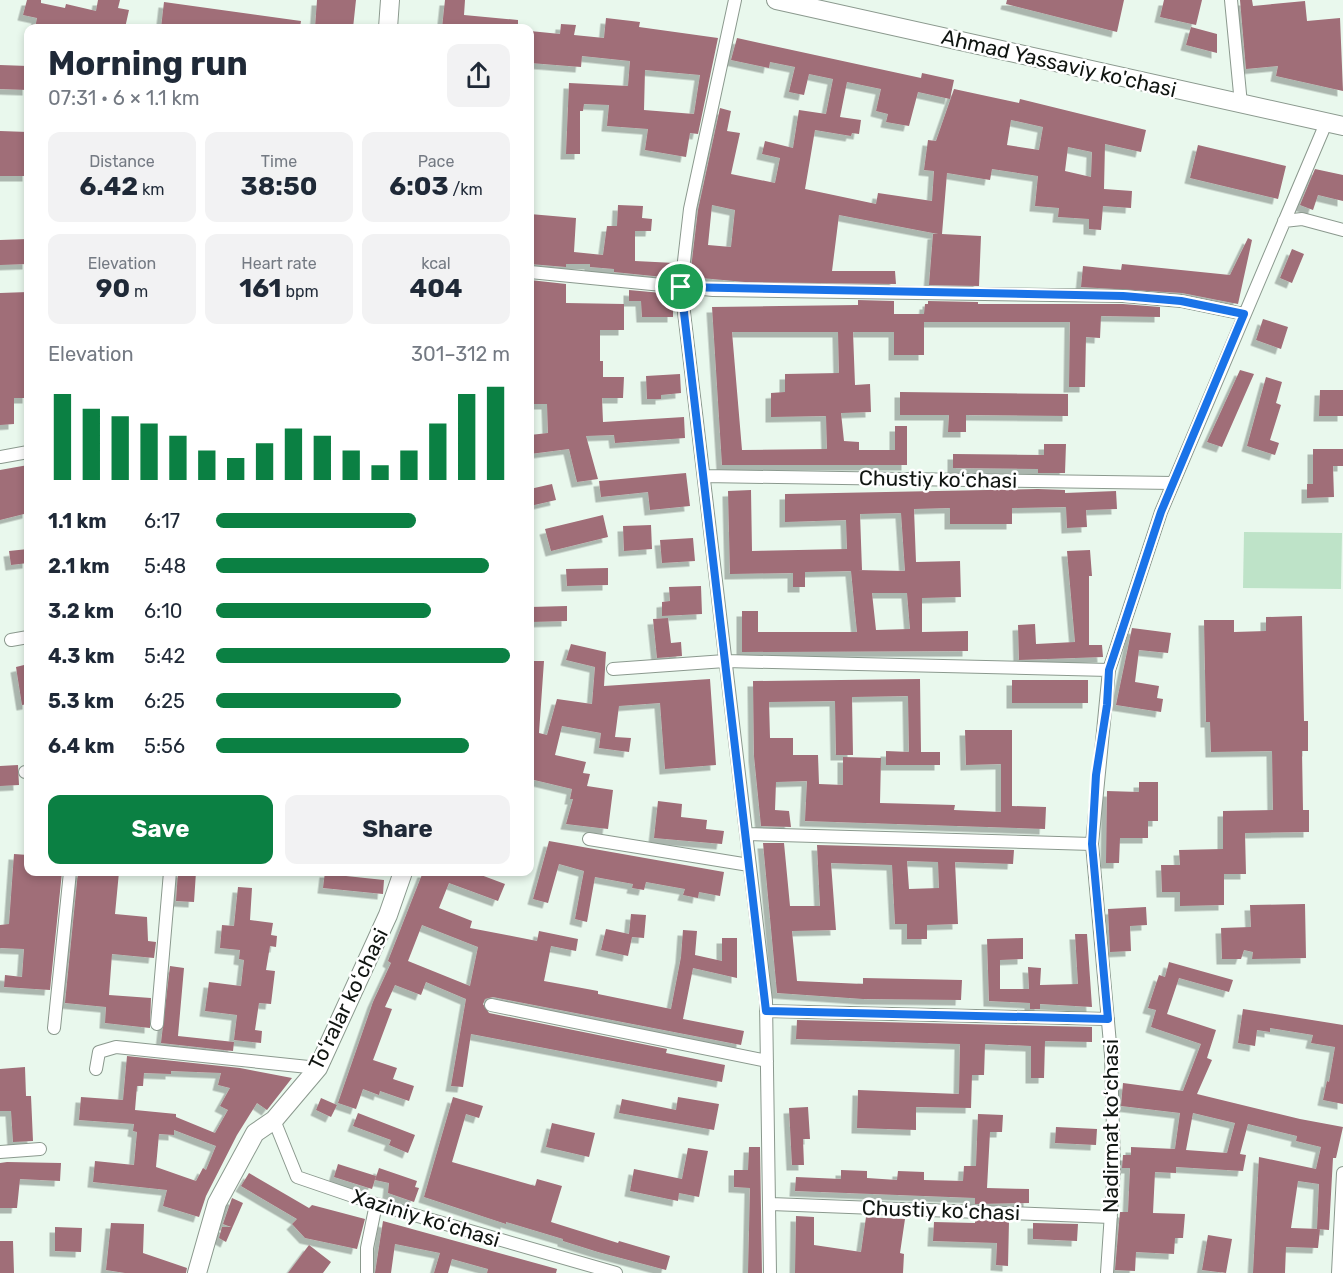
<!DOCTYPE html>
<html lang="en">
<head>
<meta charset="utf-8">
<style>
	body { margin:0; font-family:Rubik,sans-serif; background:#f2f2f3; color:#1f2937; height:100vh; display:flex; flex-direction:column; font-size:22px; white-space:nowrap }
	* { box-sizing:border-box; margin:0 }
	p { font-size:20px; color:#747a83 }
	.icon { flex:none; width:33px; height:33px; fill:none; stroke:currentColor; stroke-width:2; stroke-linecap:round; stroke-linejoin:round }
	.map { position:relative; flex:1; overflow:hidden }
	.side { position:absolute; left:24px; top:24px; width:510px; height:852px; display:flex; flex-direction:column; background:#fff; border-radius:12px; box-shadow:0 3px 9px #0003 }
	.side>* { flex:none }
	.pin { position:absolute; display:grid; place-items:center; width:51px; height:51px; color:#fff; margin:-26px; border:3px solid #fff; border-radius:50%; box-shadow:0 2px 6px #0007 }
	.round { display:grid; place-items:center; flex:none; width:63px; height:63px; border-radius:12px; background:#f2f2f3 }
	.overview { display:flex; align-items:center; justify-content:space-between; height:102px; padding:0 24px }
	h1 { font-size:33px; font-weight:700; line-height:45px }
	.metrics { display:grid; grid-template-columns:repeat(3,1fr); gap:9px; height:102px; padding:6px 24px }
	.metrics div { display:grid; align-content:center; border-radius:12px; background:#f2f2f3; text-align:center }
	.metrics b { font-size:26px; font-weight:700 }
	.metrics small { font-size:16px; font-weight:400 }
	.metrics p { font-size:16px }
	.chart { height:168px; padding:12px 24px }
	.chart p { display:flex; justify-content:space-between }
	.chart svg { width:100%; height:108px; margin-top:6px; stroke:#0b8043; stroke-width:6 }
	.action { display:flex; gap:12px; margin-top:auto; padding:12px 24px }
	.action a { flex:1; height:69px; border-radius:12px; background:#0b8043; color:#fff; font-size:24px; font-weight:700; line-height:69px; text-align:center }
	.action a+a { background:#f2f2f3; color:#1f2937 }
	ul { padding:0 24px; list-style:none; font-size:20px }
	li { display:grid; grid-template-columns:96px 72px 1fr; align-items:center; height:45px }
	li i { height:15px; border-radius:8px; background:#0b8043 }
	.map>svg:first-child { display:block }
	.green { fill:#bee3c8 }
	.building { fill:#a06e78; fill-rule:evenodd; filter:url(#shadow) }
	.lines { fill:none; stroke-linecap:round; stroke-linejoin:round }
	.street-casing { stroke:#8b998e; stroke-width:14 }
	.secondary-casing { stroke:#8b998e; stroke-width:20 }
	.street { stroke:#fff; stroke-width:12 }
	.secondary { stroke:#fff; stroke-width:18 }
	.route-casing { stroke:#fff; stroke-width:12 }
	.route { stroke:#1a73e8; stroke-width:8 }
	.labels { text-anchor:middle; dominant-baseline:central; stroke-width:5; stroke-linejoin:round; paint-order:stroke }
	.street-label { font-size:21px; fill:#101511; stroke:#fff }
</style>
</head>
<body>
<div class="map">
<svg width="1343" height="1273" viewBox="0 0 1343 1273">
	<defs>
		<filter id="shadow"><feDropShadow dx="-5.5" dy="5.5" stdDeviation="0" flood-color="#0004"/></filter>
	</defs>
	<rect width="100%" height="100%" fill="#e9f8ed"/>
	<path class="green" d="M1244,532L1342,533L1341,589L1243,588Z"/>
	<path class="building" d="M27,0H41V3L65,8L66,4L96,11L98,0H120L118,8L129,10L125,28L82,25V28H35L37,18L23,15Z
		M317,0H356L353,28H315Z
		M445,0H465L464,15L518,20V28H442Z
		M1007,0H1124L1117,32L1006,4Z
		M1164,0H1202L1196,25L1160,17Z
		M1240,0H1252L1253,6L1305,1L1307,21L1340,18L1343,91L1276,76L1278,66L1246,69Z
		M164,2L301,21L300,28H206L184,26V28H161Z
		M606,18L640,22L639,27L718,38L698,134L690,133L686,157L645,150L648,129L607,126L609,105L584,104L583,111H580V154H566L569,83L628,86L630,61L582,56L581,67L530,63V31L560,34L561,24L576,25L574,35L604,38ZM645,70L700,75L694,114L644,110Z
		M1191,27L1217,34V53L1186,45Z
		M737,38L921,78L922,73L954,80L950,99L918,92L909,126L886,122L888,114L876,111L881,89L847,82L840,117L861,120L859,134L852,133L851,136L815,130L805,189L876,204L878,193L932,201L934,171L924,170L928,140L936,141L954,89L1019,103L1020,99L1146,130L1141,152L1105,144L1104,189L1132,191L1131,208L1103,206L1101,230L1089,229V219L1058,217L1059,208L1035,206L1038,176L992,169L990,180L947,173L942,234L981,236L979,286L929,285L933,234H938L839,215L832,271H895L896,284L745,282L690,277L698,210L720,108L731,111L727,131L740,133L731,174L775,183L780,158L762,154L765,141L793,148L799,110L826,114L833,79L809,74L804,95L789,92L795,67L770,62L769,68L731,60ZM1011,120L1043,127L1039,150L1007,145ZM1068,147L1092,152L1091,177L1065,171ZM712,205L735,210L731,247L708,245Z
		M0,65L28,66V90L0,89Z
		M0,131L28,132V176H0Z
		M1198,145L1286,166L1278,199L1190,178Z
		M1315,169L1343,175V201L1318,195L1313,210L1300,205Z
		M618,205L643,206L642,218L652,219L651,231H635V261L675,263L673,278L614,272V269L590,267V264H566V267L530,264V214L576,218L574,252L603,255L607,226H617Z
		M1248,238L1252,240L1238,304L1182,293L1081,287L1083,266L1121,270L1122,264L1230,275Z
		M28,239V264L0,265V240Z
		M1292,249L1304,254L1292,283L1280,278Z
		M530,280L566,284V303L624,304V330H600V361H603V377H624L623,398H602L603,422L684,417L685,438L615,443L614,435L586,436L598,479L577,482L569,449L530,454V435L548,433L547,404H530Z
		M629,290L673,294V317H642L641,301H629Z
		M28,292V398H14V424L0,425V293Z
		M858,300L894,301V314H924L925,304H928V301L978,302V304H1123L1160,307V317L1101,316L1100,338L1086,337L1085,387H1069L1070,322H924V355H894V332H853L855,385L870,384L871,412L841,413L844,441L859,442V450H895V426H907V465H722L712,307L858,305ZM732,332H838L839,373L785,374V392L771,393V417L826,416L827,449L742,450Z
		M1263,319L1288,327L1281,349L1256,340Z
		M1240,370L1254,374L1222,447L1207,442Z
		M680,374L681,393L661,395V399H647L646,376Z
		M1266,377L1282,382L1276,403L1281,405L1270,440L1279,443L1275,455L1247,446Z
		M1320,390H1343V416H1319Z
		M900,392L1068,394V416L966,415V432H948L949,415H900Z
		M1044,444H1066L1065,473H1038V469L953,468V454L1044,455Z
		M1313,449H1343V466H1333L1334,497L1307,498V484H1313Z
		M28,465V513L0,520V470Z
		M686,473L690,506L650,510L648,492L601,497L599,481Z
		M552,484L556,500L530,506V489Z
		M1038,489L1065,490V493L1116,491L1117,509L1086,510L1087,527L1067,528L1066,507L1012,508V524H950V508L914,509L916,562L960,561L961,597L922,598V632L968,631V651L742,652V611H758V632H857L851,571L805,572V587H793V573L730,574L728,491L751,490L752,551L847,549L846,520L785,522V494ZM901,513L905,571L857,570H862L860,514ZM872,593H907L910,629L876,630Z
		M603,515L608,537L551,551L545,529Z
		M651,525L652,549L624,551L623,526Z
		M693,538L695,561L662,563L660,540Z
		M28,549V563L11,565L9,551Z
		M1090,550L1092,576H1089V645H1102L1103,657L1019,660L1018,625L1035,624L1036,644L1075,642L1067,551Z
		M608,568V585L567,586L566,569Z
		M701,586L702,614L662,616V602L670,601L669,587Z
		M567,606V621L530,622V607Z
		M1302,616L1304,721H1308V751H1302L1303,810H1309V832L1245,833L1246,874H1224V905L1180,906V892H1162L1161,865H1180L1179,850L1223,849V811L1273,810L1272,751L1211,752L1210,722H1206L1204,620H1234V632L1266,631V617Z
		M668,618L671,643L681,642L682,656L657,658L653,619Z
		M1132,628L1171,633L1168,653L1139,650L1135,682L1159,686L1157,698L1163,699L1161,712L1116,705Z
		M571,644L606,652L604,686L710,679L716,765L665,769L660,703L619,706L615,737L631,738L629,752L599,748L601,733L562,726L555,755L586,762L583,773L590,774L587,786L613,790L608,829L566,824L573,799H570L572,789L530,779V661H544L539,733L547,735L557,699L592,704L595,667L566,660Z
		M28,664V704L22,705L16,667Z
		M920,679L921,752H940V765H886V751L909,752L908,696L852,697L853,755H836L835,701L769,702L770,738H793V755H818L819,784L843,785V757L881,758L880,803L955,805L954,810L1001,812V764L966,765L965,730H1012V806L1046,807L1045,829L805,821L807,781L776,782L775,810L789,811L791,827L761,826L754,756L753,681Z
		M1012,680H1088V703H1012Z
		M18,765L19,785L0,786V766Z
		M1139,782H1158V821H1148V838H1120L1119,863H1106L1107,791L1139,792Z
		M658,801L682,804L681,817L707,820L706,829L724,831L722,844L654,838Z
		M549,841L724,872L720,896L699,892L698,898L683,895L685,889L646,882L644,890L632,888L633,884L595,877L587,922L575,919L584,871L559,864L548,903L533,899Z
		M763,843H784L790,906H820L817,845L1014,850L1013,864L955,862L958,924L927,925V939H907V924H895L892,865L831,863L836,930L792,931L797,981L863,984V978L962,980L961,1000L863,999L777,993ZM907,861L938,862L939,888L909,889Z
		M14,854L28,855V872H62L50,990L4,987L5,975L22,977L24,949L0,948V925L9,924Z
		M78,872H119L115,914L147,917L148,941L156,942L154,958L112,954L109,995L151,998L150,1028L105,1023L106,1007L65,1003Z
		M178,872H196L194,902L176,901Z
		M325,872H346V876L384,880L383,894L323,888Z
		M423,872H482L481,875L505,884L498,901L449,883L439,908L472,921L470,928L537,941L539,931L578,939L576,951L551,946L544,981L598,991V994L671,1009L681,957L683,930L697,931L695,955L722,961V938H737V978L693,968L683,1019L744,1031L741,1045L493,997L485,999L483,1004L489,1013L667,1049L666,1053L725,1065L722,1082L471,1034L463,1087L451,1086L466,999L426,982L421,995L395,985L385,1007L392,1009L373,1060L397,1068L393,1079L414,1086L409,1101L380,1091L379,1095L363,1089L356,1109L338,1103L373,1002L391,963L388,961ZM422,925L478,947L470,986L408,961Z
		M238,887L252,888L250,920L273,923L271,935L277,936L276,947L270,946L266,970L275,971L271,1004L259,1003L255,1030L262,1031L261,1043L234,1040L237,1015L205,1011L209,982L241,986L244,960L239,959L240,950L220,948L222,925L234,926Z
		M1305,904L1306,958L1252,959L1253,952L1244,950L1241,959H1222L1221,928L1251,927L1250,905Z
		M1146,907L1147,925L1130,926L1131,951L1110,952L1108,909Z
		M631,914L646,915L644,938L632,937L628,956L601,950L606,929L629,934Z
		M1075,934H1087L1092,1007L1040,1004V1009H1030V1003L989,1001L987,939L1023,938V959L1000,960V989H1029L1028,967L1041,968L1040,985L1078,984Z
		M1169,962L1233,980L1229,992L1179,978L1167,1014L1216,1030L1207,1058L1212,1060L1197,1094L1300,1119L1343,1127L1336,1158H1333L1329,1230L1317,1229L1319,1184L1298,1181L1291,1228L1320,1229L1318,1248L1286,1247L1285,1273H1253L1259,1157L1316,1169L1321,1147L1296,1141L1297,1136L1248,1124L1240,1154L1246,1155L1243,1171L1176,1167V1173L1155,1172L1153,1213L1185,1214L1183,1238H1175L1174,1254L1136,1252L1135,1271L1115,1270L1120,1212H1128L1130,1168H1122L1123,1155H1131V1147L1175,1149L1180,1113L1121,1106L1123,1083L1183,1091L1201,1044L1151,1027L1156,1010L1148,1008L1159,975L1165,977ZM1193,1113L1235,1123L1227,1153L1186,1150Z
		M170,966L184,968L178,1036L234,1042L233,1051L161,1043Z
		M1243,1009L1343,1025V1104L1323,1100L1327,1081L1329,1082L1335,1047L1311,1043L1313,1035L1270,1028V1032L1257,1030L1255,1046L1238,1043Z
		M797,1020L1092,1027V1042L1045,1041L1044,1078H1031V1046L985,1044L984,1075H972L971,1108L916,1107V1130L857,1128L858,1090L959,1094L960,1044L796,1039Z
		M127,1056L240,1068L292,1078L267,1110L257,1103L237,1135L206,1196L199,1217L163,1206L167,1190L93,1182L95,1161L134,1165L137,1132L133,1131L134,1124L79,1120L81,1097L123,1100ZM171,1071L221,1073L218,1085L230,1088L220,1106L228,1110L215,1133L176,1117V1114L135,1110L137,1086H143L144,1073L171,1074ZM174,1130L216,1146L206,1170L203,1168L196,1181L156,1167L159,1134L174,1135Z
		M25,1067L26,1096H31L33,1141L13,1142L11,1111H0V1069Z
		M453,1097L483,1106L479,1118L466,1114L452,1162L535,1186L537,1179L562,1186L551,1222L618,1243L619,1241L670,1256L666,1270L598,1252L563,1241V1239L506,1222V1224L424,1197Z
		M678,1097L719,1104L714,1130L619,1113L622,1099L676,1110Z
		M321,1098L337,1105L331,1117L316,1110Z
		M808,1107L810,1139H803L804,1165H792L789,1108Z
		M358,1113L415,1135L408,1153L389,1145L391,1140L353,1126Z
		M978,1114L1003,1115L1002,1132H990L987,1188L1029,1189V1203L975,1204V1198L795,1191L796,1177L841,1179V1170L867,1171V1178L897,1180L898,1171L924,1172V1180L963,1181L964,1166H976Z
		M552,1123L595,1133L589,1157L546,1147Z
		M1056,1127L1097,1129L1096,1145L1055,1143Z
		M749,1147H760L762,1273H748L750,1188L734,1187V1170H748Z
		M688,1148L708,1151L699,1197L679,1193L678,1201L630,1191L634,1169L682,1179Z
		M7,1162L61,1163L60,1181L20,1179L17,1208H0V1163Z
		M338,1164L376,1176L372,1189L334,1177Z
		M379,1168L417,1181L415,1187L419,1188L414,1202L388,1193L389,1183L375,1180Z
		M249,1173L309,1208L312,1205L365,1219L357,1249L305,1238L292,1224L297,1219L241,1186Z
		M232,1198L243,1203L226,1242L219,1238L222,1227H231L223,1224Z
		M796,1216L814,1217V1245L861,1252L866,1217L905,1219L900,1253L904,1254L903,1273H795Z
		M975,1220L1009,1221L1008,1266L996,1265L997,1243L933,1241L934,1222L975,1223Z
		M383,1221L557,1269L556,1273H487L488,1269L452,1259L448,1273H434L440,1253L395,1244L391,1273H375Z
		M111,1223L144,1224L143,1253L187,1268L186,1273H125L106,1270Z
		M1033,1223L1078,1224L1077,1241L1033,1239Z
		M55,1227L82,1228L81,1252L55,1251Z
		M1208,1235L1232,1239L1226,1273L1202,1270Z
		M0,1241H13L14,1273H0Z
		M309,1245L331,1262L323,1273H288Z"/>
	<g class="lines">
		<g class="street-casing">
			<path id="street" d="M735,0L690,209L681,287L766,1001L770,1273
				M1231,0L1241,104
				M1284,221L1302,219L1343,230
				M530,272L713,290L1123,296L1181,301L1244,314
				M0,457L28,452
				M704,476L1173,483
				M11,640L28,637
				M613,669L725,661L1109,670
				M25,772H28
				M746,834L1092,844
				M589,839L749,865
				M491,1005L767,1061
				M766,1011L1108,1019
				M157,1024L170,872
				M54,1028L70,872
				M96,1069L99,1052L116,1047L318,1068
				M274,1120L297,1177L376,1204L616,1273
				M0,1152L40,1149
				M771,1204L1111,1217
				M367,1273V1248L376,1204
				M1107,1273L1114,1168L1111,1055L1092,844L1109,670L1161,512L1326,123
				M1338,1273L1343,1173"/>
		</g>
		<g class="secondary-casing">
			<path id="secondary" d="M776,0L1343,126
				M388,28L390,0
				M197,1273L217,1203L255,1133L274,1120L318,1068L388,915L403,872"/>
		</g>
		<use href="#street" class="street"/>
		<use href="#secondary" class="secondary"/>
	</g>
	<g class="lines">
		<g class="route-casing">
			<path id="route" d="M681,287L1123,296L1181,301L1244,314L1161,512L1109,670L1107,705L1096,775L1092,844L1108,1019L766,1011Z"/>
		</g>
		<use href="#route" class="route"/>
	</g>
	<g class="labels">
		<g class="street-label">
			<text transform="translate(1059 63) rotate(13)">Ahmad Yassaviy ko'chasi</text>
			<text transform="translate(938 479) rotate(1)">Chustiy koʻchasi</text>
			<text transform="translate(348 999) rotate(-64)">Toʻralar koʻchasi</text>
			<text transform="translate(1110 1126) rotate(-90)">Nadirmat koʻchasi</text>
			<text transform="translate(941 1210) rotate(2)">Chustiy koʻchasi</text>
			<text transform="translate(426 1218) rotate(17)">Xaziniy koʻchasi</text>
		</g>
	</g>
</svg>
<div class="pin" style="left:681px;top:287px;background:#1e9e55"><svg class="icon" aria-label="arrive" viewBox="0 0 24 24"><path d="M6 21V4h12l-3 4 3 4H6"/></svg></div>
<section class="side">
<div class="overview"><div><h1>Morning run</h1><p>07:31 · 6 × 1.1 km</p></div><a class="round"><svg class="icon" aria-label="share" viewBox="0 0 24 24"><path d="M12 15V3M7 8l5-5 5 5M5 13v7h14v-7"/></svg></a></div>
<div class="metrics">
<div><p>Distance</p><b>6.42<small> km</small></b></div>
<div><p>Time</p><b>38:50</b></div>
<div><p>Pace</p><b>6:03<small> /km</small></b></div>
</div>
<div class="metrics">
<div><p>Elevation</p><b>90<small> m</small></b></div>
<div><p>Heart rate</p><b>161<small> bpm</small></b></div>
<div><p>kcal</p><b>404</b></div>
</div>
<div class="chart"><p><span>Elevation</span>301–312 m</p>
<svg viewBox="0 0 160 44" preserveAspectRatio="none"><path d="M5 44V9M15 44V15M25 44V18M35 44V21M45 44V26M55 44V32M65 44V35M75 44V29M85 44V23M95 44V26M105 44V32M115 44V38M125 44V32M135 44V21M145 44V9M155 44V6"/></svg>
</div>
<ul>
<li><b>1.1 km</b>6:17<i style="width:68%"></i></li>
<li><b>2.1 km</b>5:48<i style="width:93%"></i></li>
<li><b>3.2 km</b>6:10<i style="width:73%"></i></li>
<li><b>4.3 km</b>5:42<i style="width:100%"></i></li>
<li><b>5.3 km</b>6:25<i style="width:63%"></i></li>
<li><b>6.4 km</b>5:56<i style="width:86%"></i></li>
</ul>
<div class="action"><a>Save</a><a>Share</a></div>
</section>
</div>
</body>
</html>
